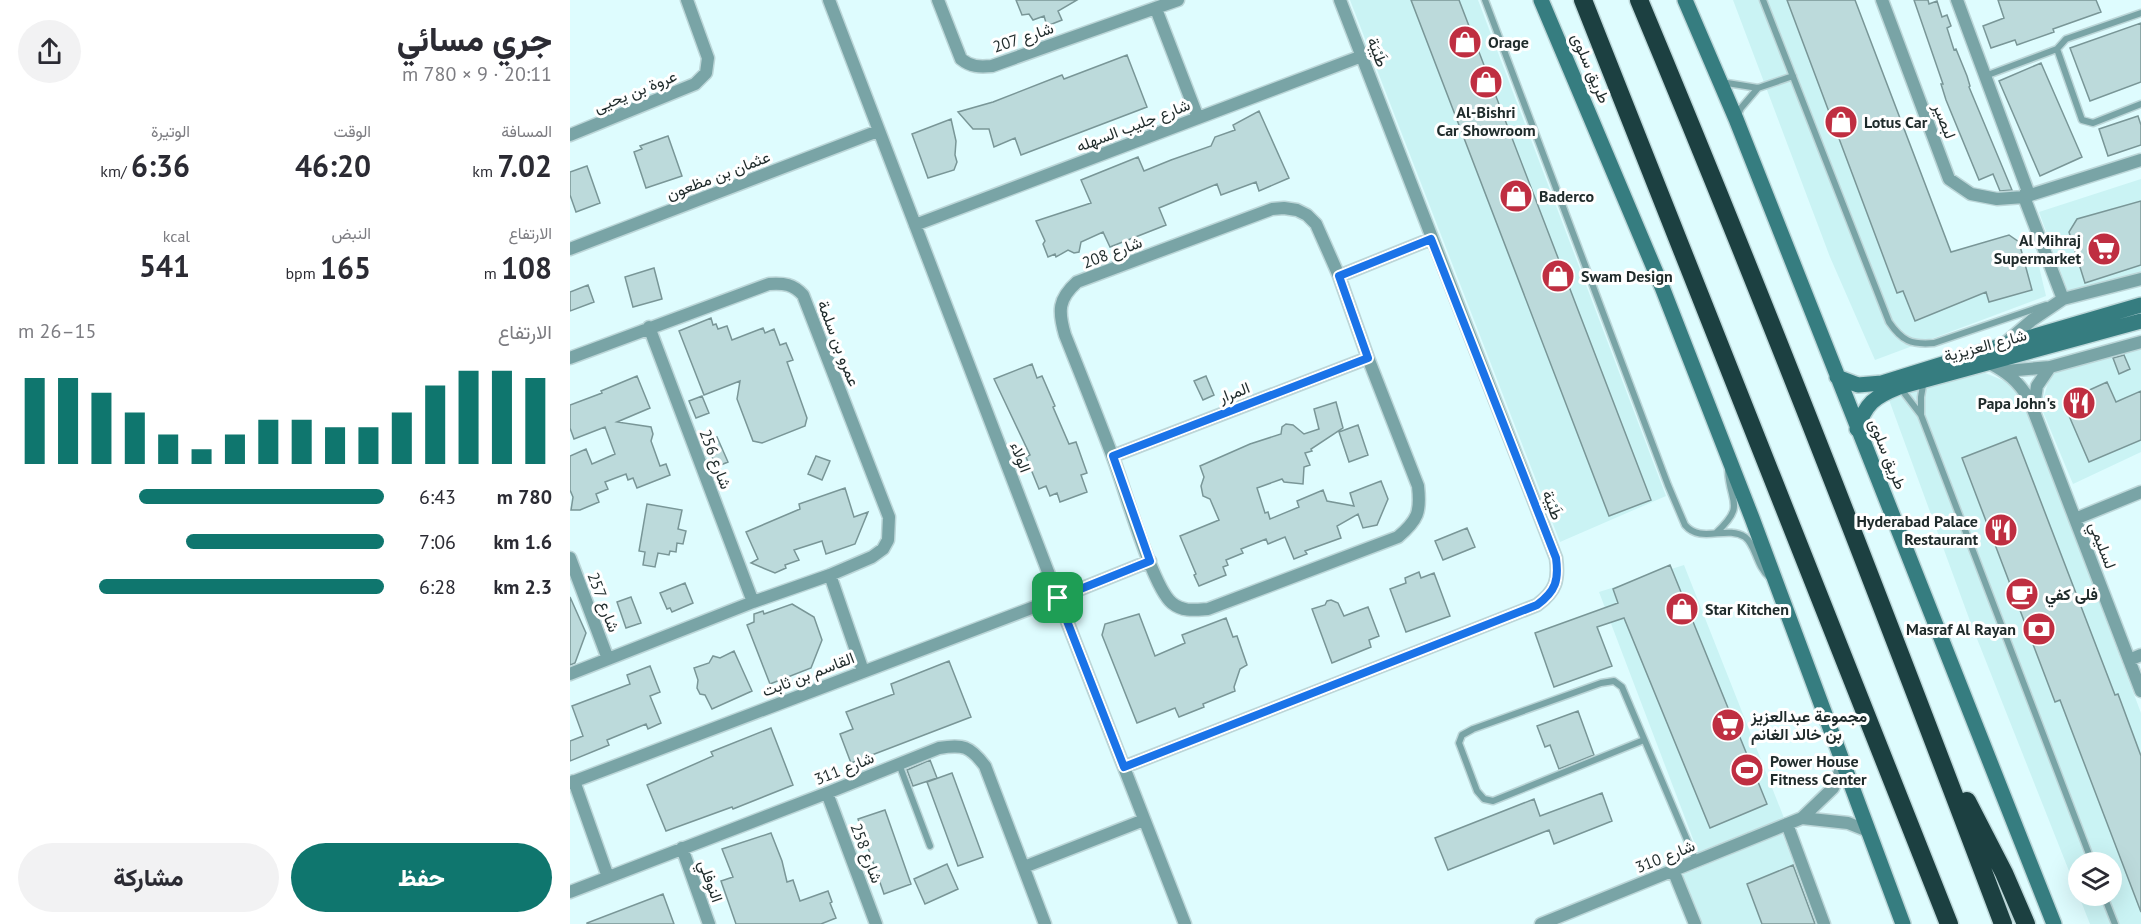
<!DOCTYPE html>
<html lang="ar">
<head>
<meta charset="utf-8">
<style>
	body { margin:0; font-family:"PT Sans",Vazirmatn,sans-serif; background:#f2f2f3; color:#2b2b33; direction:rtl; height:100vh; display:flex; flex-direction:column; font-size:22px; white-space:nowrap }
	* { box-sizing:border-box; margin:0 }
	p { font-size:20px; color:#7c7c81 }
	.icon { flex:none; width:33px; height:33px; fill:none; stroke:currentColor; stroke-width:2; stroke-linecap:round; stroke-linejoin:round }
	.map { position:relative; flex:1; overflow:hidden; direction:ltr }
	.panel { display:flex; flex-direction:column; background:#fff; width:570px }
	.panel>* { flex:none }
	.fabs { position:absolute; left:1498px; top:852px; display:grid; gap:12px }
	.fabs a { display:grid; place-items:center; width:54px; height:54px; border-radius:50%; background:#fff; box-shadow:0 6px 24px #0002; font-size:30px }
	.pin { position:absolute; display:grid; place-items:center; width:51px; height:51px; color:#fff; margin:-26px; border-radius:12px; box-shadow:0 3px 9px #0006 }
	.round { display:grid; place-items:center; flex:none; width:63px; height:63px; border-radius:32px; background:#f2f2f3 }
	.summary { display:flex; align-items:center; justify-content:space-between; height:102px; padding:0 18px }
	h1 { font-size:33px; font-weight:800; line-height:45px }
	.metrics { display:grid; grid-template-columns:repeat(3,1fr); gap:9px; height:102px; padding:6px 18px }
	.metrics div { display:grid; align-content:center }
	.metrics b { font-size:30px; font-weight:800 }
	.metrics small { font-size:16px; font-weight:400 }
	.metrics p { font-size:16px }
	.chart { height:168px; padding:12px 18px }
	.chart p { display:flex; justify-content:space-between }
	.chart svg { width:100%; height:108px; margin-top:6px; stroke:#0f766e; stroke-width:6 }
	.button { display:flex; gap:12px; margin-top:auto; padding:12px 18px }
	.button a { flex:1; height:69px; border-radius:36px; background:#0f766e; color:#fff; font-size:24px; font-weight:800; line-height:69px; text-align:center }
	.button a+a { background:#f2f2f3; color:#2b2b33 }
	ul { padding:0 18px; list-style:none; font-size:20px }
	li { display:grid; grid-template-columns:96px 72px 1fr; align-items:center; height:45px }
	li i { height:15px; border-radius:8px; background:#0f766e }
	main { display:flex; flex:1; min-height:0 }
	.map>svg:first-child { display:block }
	.built { fill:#caf3f4; fill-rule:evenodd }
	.building { fill:#bcdadb; stroke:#799697; stroke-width:1.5 }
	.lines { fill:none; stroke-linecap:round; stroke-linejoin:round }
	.lane-casing { stroke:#bcd6d8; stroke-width:9 }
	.street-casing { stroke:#bcd6d8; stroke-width:15 }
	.secondary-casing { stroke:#bcd6d8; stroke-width:18 }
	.highway-casing { stroke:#bcd6d8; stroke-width:21 }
	.lane { stroke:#79a4a6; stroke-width:6 }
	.street { stroke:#79a4a6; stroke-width:12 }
	.secondary { stroke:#367d80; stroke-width:15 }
	.highway { stroke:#1c4041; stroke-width:18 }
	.route-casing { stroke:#fff; stroke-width:12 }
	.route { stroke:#1a73e8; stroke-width:8 }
	.labels { text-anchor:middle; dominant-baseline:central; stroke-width:6; stroke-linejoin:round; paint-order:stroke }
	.street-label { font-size:16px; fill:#1f2b2b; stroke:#fff }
	.poi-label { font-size:16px; font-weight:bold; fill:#1f2b2b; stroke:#fff; text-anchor:start }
</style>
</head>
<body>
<main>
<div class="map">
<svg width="1571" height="924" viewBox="0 0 1571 924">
	<rect width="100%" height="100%" fill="#defcfe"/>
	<path class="built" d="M780,0H908L1096,496L990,542Z
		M1163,0H1252L1357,277L1405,281L1467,258L1476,296L1305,360L1260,257Z
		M1571,179V273L1498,292L1469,212Z
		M1571,348V452L1503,484L1471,407L1481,372Z
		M1415,373L1442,384L1458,413L1571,713V924H1520L1400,621L1318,397L1360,382ZM1509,862H1542V896H1509Z
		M1114,565L1214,818L1128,852L1029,592Z
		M1212,833L1247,924H1132L1112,875Z"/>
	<path class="building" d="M446,0H507L488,11L492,20L477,26L474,16L463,20L459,14L452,15Z
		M841,0H889L1081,500L1039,516Z
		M1217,0H1285L1381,252L1439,235L1449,242L1462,290L1419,302L1416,292L1345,321L1333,291L1327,293Z
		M1344,0H1358L1359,4L1367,1L1372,17L1377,15L1381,26L1377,28L1384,50L1386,49L1397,76L1400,86L1399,87L1442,190L1430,191L1423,174L1409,180L1376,100L1371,84H1373Z
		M1428,0H1526L1531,12L1483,29L1484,32L1447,45L1445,40L1421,48L1413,26L1434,18Z
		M1571,23V82L1520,101L1500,48Z
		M557,55L577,107L451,155L445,138L424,147L419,129H403L388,112L423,102L492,75L494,79Z
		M1471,63L1512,157L1470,176L1429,81Z
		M689,111L719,178L689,191L686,182L651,195L647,184L589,208L596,225L540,247L533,232L511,242L509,252L504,253L498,250L486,257L485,254L478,257L473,244L475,241L466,221L521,203L511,180L568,157L574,171L601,160L641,146L645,137L665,130L663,125Z
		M1568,116L1571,125V145L1538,156L1529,129Z
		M381,119L386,141L385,155L387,162L384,170L358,178L342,134Z
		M98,136L112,176L76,188L64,152L72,149L70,146Z
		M17,166L30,203L6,212L0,195V172Z
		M1571,201V265L1515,283L1499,232L1507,219Z
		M84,268L92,299L63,307L55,277Z
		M18,285L24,302L0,311V292Z
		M141,318L143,325L146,324L148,329L157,326L162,340L193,328L195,333L204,329L210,345L216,343L223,360L217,362L237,418L235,426L192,443L183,441L167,399L170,381L134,395L109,331Z
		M1554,355L1560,369L1549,374L1543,358Z
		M462,364L467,378L472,376L485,406L483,407L499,444L506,442L517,473L511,475L517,492L490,502L487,493L480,496L476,486L469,489L456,457L460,455L424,379Z
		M67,376L80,408L47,422L81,427L83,434L81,441L90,466L96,464L100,475L67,488L63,478L58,480L56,474L35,482L38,489L26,494L29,502L10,510H1L3,497L0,490V456L16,449L22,464L45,454L35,427L4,439L0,428V405L32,393L31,391Z
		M636,376L644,395L633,400L624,381Z
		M1537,382L1546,402L1571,391V440L1519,462L1493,402Z
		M132,396L139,413L126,418L119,401Z
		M766,402L773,428L741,449L742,451L735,453L740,465L734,467L733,484L714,482L712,479L687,488L695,513L698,512L700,519L729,507L727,501L753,490L757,501L784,506L780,493L811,481L818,499L807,525L793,528L788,514L767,526L771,538L735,551L737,554L724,559L715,537L698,544L696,539L671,549L673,553L656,560L658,565L653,567L656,575L629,586L624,575L626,574L610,536L649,520L640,499L633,496L631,486L634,477L630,466L680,444L711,434L712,427L716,424L723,425L734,434L749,429L744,409Z
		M788,425L798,455L779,462L769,432Z
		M147,437L158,462L146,467L136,441Z
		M1446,437L1545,695L1548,694L1571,756V912L1490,700L1485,702L1392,458Z
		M246,456L260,461L252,480L238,474Z
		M275,488L284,517L298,512L285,544L256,554L252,541L224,550L229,560L215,565L216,568L205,573L181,563L188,559L176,532L230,509L229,504Z
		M77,504L112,510L108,529L116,531L113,544L107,543L106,552L100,551L99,555L88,553L85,567L73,565L75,552L69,551Z
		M897,528L905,547L873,560L865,541Z
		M1100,565L1197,804L1140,828L1054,618L1027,627L1042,666L984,687L965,633L1048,603L1043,589Z
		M849,572L851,578L864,573L880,616L836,632L820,589L836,583L835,578Z
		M115,583L123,603L102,612L100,608L97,609L90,593Z
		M0,597L16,633L5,663L0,665Z
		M61,597L71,623L56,628L47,602Z
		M761,600L768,603L774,616L798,607L809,636L799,640L801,647L762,663L742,609L755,605L757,601Z
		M222,604L244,617L252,640L241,668L200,684L177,625L184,622V614L193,611L194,614Z
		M569,614L585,656L615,643L612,635L656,618L663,637L667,636L677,665L670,669L664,687L665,691L633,704L634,707L609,717L605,708L567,723L532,635L535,624Z
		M164,651L182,691L142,709L135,695L130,694L127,688L128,680L124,668L139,663L143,656L150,658Z
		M379,661L401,717L281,763L270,734L283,729L276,712L324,694L321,684Z
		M80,666L90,692L80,696L91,723L78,729L76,724L37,740L39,745L0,761V741L13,736L2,706L60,684L57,675Z
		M1008,711L1024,755L989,769L980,745L975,747L967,726Z
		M201,728L223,785L163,809L162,807L96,831L77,785L143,756L141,752Z
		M360,760L367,778L343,786L337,770Z
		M382,773L413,857L388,866L357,782Z
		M1032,793L1042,821L984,844L979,830L878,870L865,838L964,799L970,816Z
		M315,810L341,884L314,894L288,819Z
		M201,833L212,861L217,882L223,880L230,901L258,891L262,902L260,903L266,918L251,924H166L151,881L163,877L152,849Z
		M377,864L388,889L355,904L344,879Z
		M1223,865L1245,924H1192L1177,884Z
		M93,894L104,924H17V923Z"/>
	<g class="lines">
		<g class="lane-casing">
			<path id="lane" d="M915,0L1098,485L1115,525C1131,544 1156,525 1175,537C1186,545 1186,566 1200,578
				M1193,0L1319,322C1332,341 1341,345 1364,343L1476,305
				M1571,13L1496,39L1487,49L1512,120L1523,123L1571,104
				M1415,76L1487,49
				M1151,82L1188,88L1223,76
				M1167,117L1171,108L1188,88
				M1331,389L1351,415L1522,862
				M1351,415V397L1354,380
				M1146,533C1176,505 1160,504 1158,471
				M1074,740L923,801L914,799L907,791L889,743L892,735L903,729L1031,683L1044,681L1052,687L1126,861
				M329,764L360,846
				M1534,896L1545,924"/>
		</g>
		<g class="street-casing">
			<path id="street" d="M259,0L488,598L615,924
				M368,0L391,59C401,67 409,67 422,66L608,0
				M1312,0L1379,179L1401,194L1427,199L1454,197L1571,160
				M1387,0L1457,189L1454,197
				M586,9L628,118
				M0,135L125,84L136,73L138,58L117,0
				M1454,197L1493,299
				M714,208L727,210L737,215L746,224L769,276L798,358L848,486C851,512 848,520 828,537L638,609C625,610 613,612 602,603C582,587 554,485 542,455C527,415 511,375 495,335C488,311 488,299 507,282L702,209Z
				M345,225L792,56
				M0,249L308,131
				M769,276L861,239
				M79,327L183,602
				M1434,344L1462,320L1493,299L1571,279
				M0,358L199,284C214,283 223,284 233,295L319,517L318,540L313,549L302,557L260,575L183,602L0,674
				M1419,363C1437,372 1448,381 1459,399L1571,691
				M1436,371L1480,367L1571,342
				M1464,406L1467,386L1480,367
				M543,456L798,358
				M1505,519L1571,492
				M0,558L38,659
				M260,575L293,671
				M1559,660L1571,655
				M554,767L967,605C986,591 989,580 986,558L770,0
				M4,781L38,877
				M0,783L488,598L580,561
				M257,793L306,924
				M1232,818L1278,823L1298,831
				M1217,824L1254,924
				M112,848L139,924
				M454,867L574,820
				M1103,870L1125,924
				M0,892L257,793L369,748C393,744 400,746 415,766L475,924
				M971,924L1232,818L1263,788L1274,762"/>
		</g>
		<g class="secondary-casing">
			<path id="secondary" d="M971,0L1092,287L1182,518L1333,924
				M1115,0L1166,119L1484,924
				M1267,377L1288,385L1312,383L1434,345L1571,305
				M1287,429C1296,403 1304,397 1329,387L1571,321"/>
		</g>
		<g class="highway-casing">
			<path id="highway" d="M1013,0L1379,924
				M1069,0C1197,306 1316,615 1433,924
				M1397,801L1434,873L1456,924"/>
		</g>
		<use href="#lane" class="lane"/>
		<use href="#street" class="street"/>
		<use href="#secondary" class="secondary"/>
		<use href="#highway" class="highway"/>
	</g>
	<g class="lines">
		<g class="route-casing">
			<path id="route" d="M861,239L986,558C989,580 986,591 967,605L554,767L488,598L580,561L543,456L798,358L769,276Z"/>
		</g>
		<use href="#route" class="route"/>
	</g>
	<defs>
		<g id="shop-disc" transform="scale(1.725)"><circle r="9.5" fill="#bf2e41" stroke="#fff"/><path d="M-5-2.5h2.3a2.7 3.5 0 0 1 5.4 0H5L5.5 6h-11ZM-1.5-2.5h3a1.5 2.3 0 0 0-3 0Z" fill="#fff"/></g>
		<g id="supermarket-disc" transform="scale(1.725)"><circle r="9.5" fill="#bf2e41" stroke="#fff"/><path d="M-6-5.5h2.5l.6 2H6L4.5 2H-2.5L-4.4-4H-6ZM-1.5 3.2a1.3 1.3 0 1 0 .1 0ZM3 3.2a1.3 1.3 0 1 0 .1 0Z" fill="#fff"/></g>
		<g id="restaurant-disc" transform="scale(1.725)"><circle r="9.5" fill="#bf2e41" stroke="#fff"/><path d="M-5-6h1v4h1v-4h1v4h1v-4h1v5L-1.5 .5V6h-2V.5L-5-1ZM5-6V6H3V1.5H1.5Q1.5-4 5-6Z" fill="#fff"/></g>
		<g id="cafe-disc" transform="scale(1.725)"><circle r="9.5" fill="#bf2e41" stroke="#fff"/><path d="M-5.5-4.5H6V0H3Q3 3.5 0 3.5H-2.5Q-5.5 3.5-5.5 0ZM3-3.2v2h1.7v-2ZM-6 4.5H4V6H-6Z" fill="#fff"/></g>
		<g id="bank-disc" transform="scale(1.725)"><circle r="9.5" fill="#bf2e41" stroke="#fff"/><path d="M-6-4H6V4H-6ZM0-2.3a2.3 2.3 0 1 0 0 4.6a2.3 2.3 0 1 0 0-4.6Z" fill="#fff"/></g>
		<g id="stadium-disc" transform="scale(1.725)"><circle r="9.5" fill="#bf2e41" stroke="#fff"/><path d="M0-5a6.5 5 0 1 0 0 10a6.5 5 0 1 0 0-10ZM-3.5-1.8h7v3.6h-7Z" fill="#fff"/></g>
	</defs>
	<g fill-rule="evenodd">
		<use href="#shop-disc" x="895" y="42"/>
		<use href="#shop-disc" x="916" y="82"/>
		<use href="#shop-disc" x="1271" y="122"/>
		<use href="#shop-disc" x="946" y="196"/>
		<use href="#supermarket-disc" x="1534" y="249"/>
		<use href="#shop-disc" x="988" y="276"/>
		<use href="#restaurant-disc" x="1509" y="403"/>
		<use href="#restaurant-disc" x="1431" y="530"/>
		<use href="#cafe-disc" x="1452" y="594"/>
		<use href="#shop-disc" x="1112" y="609"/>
		<use href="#bank-disc" x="1469" y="629"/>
		<use href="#supermarket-disc" x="1158" y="725"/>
		<use href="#stadium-disc" x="1177" y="770"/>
	</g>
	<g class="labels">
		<g class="street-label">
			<text transform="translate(453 37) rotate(-19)">شارع 207</text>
			<text transform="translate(808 52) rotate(69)">طَيْبَة</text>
			<text transform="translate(1021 68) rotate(67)">طريق سلوى</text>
			<text transform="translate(65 91) rotate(-22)">عروة بن يحيى</text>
			<text transform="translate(1375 121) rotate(69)">لبصير</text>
			<text transform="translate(563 125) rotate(-21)">شارع جليب السهله</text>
			<text transform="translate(148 175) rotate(-21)">عثمان بن مظعون</text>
			<text transform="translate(542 252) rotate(-21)">شارع 208</text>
			<text transform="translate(269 343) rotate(69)">عمرو بن سلمة</text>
			<text transform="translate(1415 345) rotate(-15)">شارع العزيزية</text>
			<text transform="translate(664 392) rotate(-21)">المرار</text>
			<text transform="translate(1318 454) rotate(68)">طريق سلوى</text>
			<text transform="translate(451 457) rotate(69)">الولاء</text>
			<text transform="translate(146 459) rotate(69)">شارع 256</text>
			<text transform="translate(983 505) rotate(69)">طَيْبَة</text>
			<text transform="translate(1533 545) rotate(69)">لسليمي</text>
			<text transform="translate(34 602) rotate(69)">شارع 257</text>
			<text transform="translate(238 674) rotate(-21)">القاسم بن ثابت</text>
			<text transform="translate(274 768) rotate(-22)">شارع 311</text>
			<text transform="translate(297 853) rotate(69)">شارع 258</text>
			<text transform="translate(1095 856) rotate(-22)">شارع 310</text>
			<text transform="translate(141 881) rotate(70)">النوفلي</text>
		</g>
		<g class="poi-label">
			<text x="918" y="42">Orage</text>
			<text x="916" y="112" text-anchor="middle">Al-Bishri<tspan x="916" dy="18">Car Showroom</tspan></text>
			<text x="1294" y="122">Lotus Car</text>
			<text x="969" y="196">Baderco</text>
			<text x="1511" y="240" text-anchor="end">Al Mihraj<tspan x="1511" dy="18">Supermarket</tspan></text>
			<text x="1011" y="276">Swam Design</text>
			<text x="1486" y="403" text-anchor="end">Papa John's</text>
			<text x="1408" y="521" text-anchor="end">Hyderabad Palace<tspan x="1408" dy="18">Restaurant</tspan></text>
			<text x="1475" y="594">فلى كفي</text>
			<text x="1135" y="609">Star Kitchen</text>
			<text x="1446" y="629" text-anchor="end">Masraf Al Rayan</text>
			<text x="1181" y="716">مجموعة عبدالعزيز<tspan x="1181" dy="18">بن خالد الغانم</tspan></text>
			<text x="1200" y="761">Power House<tspan x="1200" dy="18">Fitness Center</tspan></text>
		</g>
	</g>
</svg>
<div class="fabs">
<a><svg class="icon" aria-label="layers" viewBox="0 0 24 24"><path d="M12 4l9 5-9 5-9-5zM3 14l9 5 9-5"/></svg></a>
</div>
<div class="pin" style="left:488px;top:598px;background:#1e9e55"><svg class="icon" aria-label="arrive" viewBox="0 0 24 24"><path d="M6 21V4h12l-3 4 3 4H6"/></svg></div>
</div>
<section class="panel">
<div class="summary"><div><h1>جري مسائي</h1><p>20:11 · 9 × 780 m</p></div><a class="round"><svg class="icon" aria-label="share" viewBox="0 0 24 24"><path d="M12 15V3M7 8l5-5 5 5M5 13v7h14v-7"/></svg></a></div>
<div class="metrics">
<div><p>المسافة</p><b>7.02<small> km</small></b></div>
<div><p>الوقت</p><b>46:20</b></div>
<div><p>الوتيرة</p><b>6:36<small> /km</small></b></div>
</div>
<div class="metrics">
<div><p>الارتفاع</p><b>108<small> m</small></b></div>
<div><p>النبض</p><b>165<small> bpm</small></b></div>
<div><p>kcal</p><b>541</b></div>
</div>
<div class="chart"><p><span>الارتفاع</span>15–26 m</p>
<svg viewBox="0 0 160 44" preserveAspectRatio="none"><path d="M5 44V9M15 44V9M25 44V15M35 44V23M45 44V32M55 44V38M65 44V32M75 44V26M85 44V26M95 44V29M105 44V29M115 44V23M125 44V12M135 44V6M145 44V6M155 44V9"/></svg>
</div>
<ul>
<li><b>780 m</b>6:43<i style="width:67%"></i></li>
<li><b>1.6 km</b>7:06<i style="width:54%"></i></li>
<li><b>2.3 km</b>6:28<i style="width:78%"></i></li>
</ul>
<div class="button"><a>حفظ</a><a>مشاركة</a></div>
</section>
</main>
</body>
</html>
